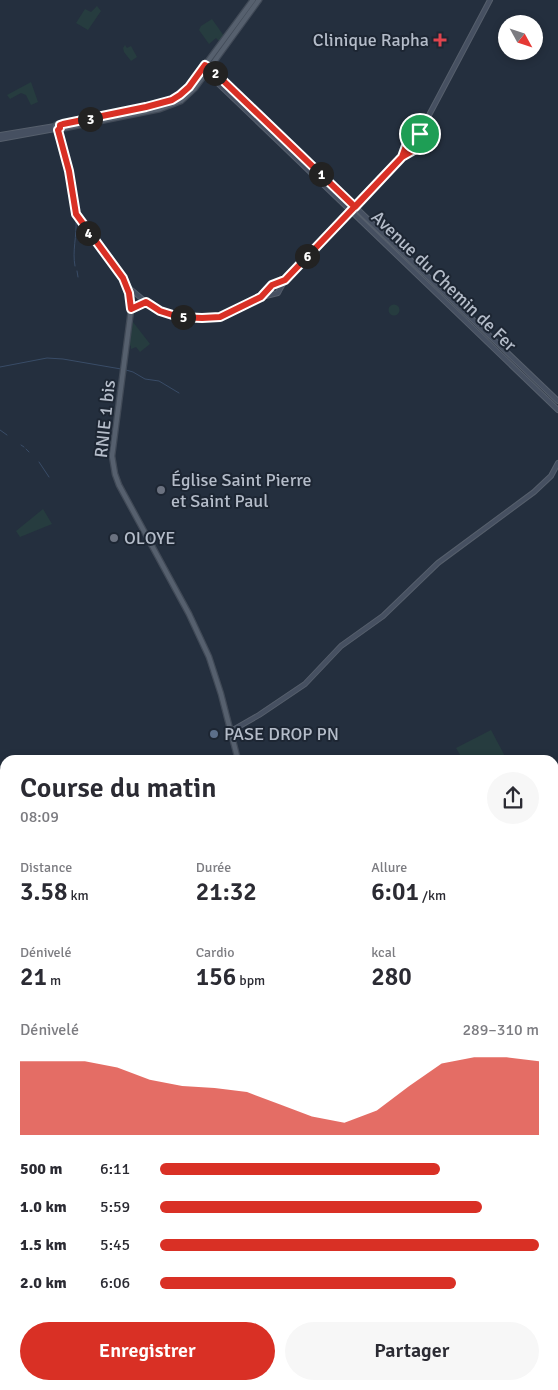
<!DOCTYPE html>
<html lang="fr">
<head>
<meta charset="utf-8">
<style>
	body { margin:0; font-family:Signika,sans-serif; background:#f7f7f7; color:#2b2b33; height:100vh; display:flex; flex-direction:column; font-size:19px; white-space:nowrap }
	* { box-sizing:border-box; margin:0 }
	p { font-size:16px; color:#7c7c81 }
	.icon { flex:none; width:28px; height:28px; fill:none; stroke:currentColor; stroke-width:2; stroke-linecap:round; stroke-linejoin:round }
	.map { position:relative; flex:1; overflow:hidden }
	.sheet { position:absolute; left:0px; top:755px; width:559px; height:635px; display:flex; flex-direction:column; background:#fff; border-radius:15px 15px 0 0; box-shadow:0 2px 8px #0003 }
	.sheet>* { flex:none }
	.needle { width:32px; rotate:130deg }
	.buttons { position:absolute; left:498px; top:15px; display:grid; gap:10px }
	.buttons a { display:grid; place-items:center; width:45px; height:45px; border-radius:50%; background:#fff; box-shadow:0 2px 8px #0003; font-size:25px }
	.pin { position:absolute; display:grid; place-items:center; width:42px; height:42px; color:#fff; margin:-21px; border:2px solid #fff; border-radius:50%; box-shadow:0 1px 5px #0007 }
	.km { position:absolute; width:25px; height:25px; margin:-12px; border-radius:50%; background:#222; color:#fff; font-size:14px; line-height:25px; text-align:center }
	.round { display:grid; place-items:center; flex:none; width:52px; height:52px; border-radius:26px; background:#f7f7f7 }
	.head { display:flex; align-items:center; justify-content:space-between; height:85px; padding:0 20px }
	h1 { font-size:28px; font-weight:600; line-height:38px }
	.metrics { display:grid; grid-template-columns:repeat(3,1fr); gap:8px; height:85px; padding:5px 20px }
	.metrics div { display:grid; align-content:center }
	.metrics b { font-size:25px; font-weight:600 }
	.metrics small { font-size:14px; font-weight:400 }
	.metrics p { font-size:14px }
	.chart { height:140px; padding:10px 20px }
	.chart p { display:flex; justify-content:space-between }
	.chart svg { width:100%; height:90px; margin-top:5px; fill:#d93025; opacity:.7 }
	.primary-button { display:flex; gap:10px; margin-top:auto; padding:10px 20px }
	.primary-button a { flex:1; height:58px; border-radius:30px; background:#d93025; color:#fff; font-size:20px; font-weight:600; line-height:58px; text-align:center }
	.primary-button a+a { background:#f7f7f7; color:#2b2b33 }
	ul { padding:0 20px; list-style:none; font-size:16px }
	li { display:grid; grid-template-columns:80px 60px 1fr; align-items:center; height:38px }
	li i { height:12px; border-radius:6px; background:#d93025 }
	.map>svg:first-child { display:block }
	.green { fill:#263c3f }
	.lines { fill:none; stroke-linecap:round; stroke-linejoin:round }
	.stream { stroke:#394c67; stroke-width:1 }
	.secondary-casing { stroke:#565f6c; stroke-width:6 }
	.primary-casing { stroke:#414a57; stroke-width:7 }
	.secondary { stroke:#465061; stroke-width:4 }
	.primary { stroke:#56606e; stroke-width:4.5 }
	.route-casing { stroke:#fff; stroke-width:10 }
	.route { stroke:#d93025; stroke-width:6 }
	.health-dot { fill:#e0444e; stroke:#1d2633; stroke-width:2 }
	.worship-dot { fill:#6b7280; stroke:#1d2633; stroke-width:2 }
	.service-dot { fill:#5c6f8a; stroke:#1d2633; stroke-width:2 }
	.labels { text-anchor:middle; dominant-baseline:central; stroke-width:4; stroke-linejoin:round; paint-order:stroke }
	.poi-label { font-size:18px; fill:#b4bcc9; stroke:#1d2633; text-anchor:start }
	.street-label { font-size:18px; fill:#b4bcc9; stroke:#1d2633 }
</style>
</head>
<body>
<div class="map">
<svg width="558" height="1390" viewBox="0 0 558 1390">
	<rect width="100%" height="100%" fill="#242f3e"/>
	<path class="green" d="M97,6L101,11L88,30L76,23L85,9L91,12Z
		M212,19L224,36L220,42L216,38L209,44L199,30L201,26Z
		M125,45L127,48L131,46L137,57L131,61L124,52L123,48Z
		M31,82L38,102L31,105L26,95L21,93L10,99L7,95Z
		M388.5 310a5.5 5.5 0 1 1 11 0a5.5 5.5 0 1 1-11 0Z
		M133,322L150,344L140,352L136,347L131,349V346L129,345Z
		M43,509L52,524L20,537L16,531Z
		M491,730L507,760H463L456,748Z
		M467,1385H505L497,1390H459Z"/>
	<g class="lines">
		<path class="stream" d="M75,266C72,251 77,236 76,220
			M77,271L78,277
			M0,367L47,358L63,359L121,369
			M126,370L133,372L145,379L159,381L179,393
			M0,430L7,435
			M21,445L24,447
			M26,449L29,452
			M39,462L49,477"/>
		<g class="secondary-casing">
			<path id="secondary" d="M205,65L210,68L558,401
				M203,69L558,410
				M0,135L55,126
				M0,139L55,129
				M406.5 146a5.5 5.5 0 1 1 11 0a5.5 5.5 0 1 1-11 0Z
				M417,144L419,134L490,0
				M128,287C138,295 147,304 158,310C185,324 219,320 244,306C253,302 263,297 270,289
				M280,289L285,280L402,157L411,151
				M266,296L278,293L280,289L276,285H272L270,288V292L273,294
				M131,309L146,302
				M231,731L259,715L305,684L341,646L383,616L438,563L534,492L551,476L558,463
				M554,808L558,803
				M554,813L558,809
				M0,944L5,946
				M0,948L5,949"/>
		</g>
		<g class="primary-casing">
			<path id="primary" d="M55 127a3 3 0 1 1 6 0a3 3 0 1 1-6 0Z
				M60,125C98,113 164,115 191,84L253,0
				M60,129L160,109L181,101L195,88L259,0
				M58,130L69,171L76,214L125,281L129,293L131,310L112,456L115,474L119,485L189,614L209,657L221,694L238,760
				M425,1385L427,1390
				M429,1385L431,1390
				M547,1385L550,1390"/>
		</g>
		<use href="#secondary" class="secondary"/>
		<use href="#primary" class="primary"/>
	</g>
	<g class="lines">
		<g class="route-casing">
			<path id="route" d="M420,134L407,143L402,157L355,207L210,68L205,65L189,87L180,95L172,100L146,107L63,124L60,125V128L58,130L69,171L76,214L123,278L129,293L131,309L146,302L160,311L179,317L202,318L220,317L261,297L272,285L285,280L402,157L416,149L420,134"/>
		</g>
		<use href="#route" class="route"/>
	</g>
	<path class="health-dot" d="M437.5 32.5h5v5h5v5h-5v5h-5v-5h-5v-5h5z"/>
	<g class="worship-dot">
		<circle cx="161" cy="490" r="5"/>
		<circle cx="114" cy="538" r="5"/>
	</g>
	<circle class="service-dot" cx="214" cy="734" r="5"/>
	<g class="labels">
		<g class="poi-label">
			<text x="429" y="40" text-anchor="end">Clinique Rapha</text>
			<text x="171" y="480">Église Saint Pierre<tspan x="171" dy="21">et Saint Paul</tspan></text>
			<text x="124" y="538">OLOYE</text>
			<text x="224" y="734">PASE DROP PN</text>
		</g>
		<g class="street-label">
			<text transform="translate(444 281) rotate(44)">Avenue du Chemin de Fer</text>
			<text transform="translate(105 419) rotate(-84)">RNIE 1 bis</text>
		</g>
	</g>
</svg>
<div class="buttons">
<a><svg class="needle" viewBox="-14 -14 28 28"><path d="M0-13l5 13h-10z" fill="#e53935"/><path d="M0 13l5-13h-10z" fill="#7c7c81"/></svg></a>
</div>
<div class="pin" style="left:420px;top:134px;background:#1e9e55"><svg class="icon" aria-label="arrive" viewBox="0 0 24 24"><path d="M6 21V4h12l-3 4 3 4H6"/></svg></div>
<b class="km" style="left:321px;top:174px">1</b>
<b class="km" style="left:215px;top:73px">2</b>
<b class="km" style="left:90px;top:119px">3</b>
<b class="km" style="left:88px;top:233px">4</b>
<b class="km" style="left:183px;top:317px">5</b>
<b class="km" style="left:307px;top:256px">6</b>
<section class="sheet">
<div class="head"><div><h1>Course du matin</h1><p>08:09</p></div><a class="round"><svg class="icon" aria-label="share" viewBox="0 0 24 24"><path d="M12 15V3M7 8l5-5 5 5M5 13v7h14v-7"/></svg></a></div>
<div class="metrics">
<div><p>Distance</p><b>3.58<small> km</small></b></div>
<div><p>Durée</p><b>21:32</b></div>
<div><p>Allure</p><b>6:01<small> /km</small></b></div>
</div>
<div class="metrics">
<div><p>Dénivelé</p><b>21<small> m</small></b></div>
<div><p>Cardio</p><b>156<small> bpm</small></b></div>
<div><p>kcal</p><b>280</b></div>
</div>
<div class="chart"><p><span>Dénivelé</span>289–310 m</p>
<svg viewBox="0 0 160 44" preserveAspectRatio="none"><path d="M0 44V8L10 8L20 8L30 11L40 17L50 20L60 21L70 23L80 29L90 35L100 38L110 32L120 20L130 9L140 6L150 6L160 8V44z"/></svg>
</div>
<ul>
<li><b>500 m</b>6:11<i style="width:74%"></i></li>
<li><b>1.0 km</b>5:59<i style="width:85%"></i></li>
<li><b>1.5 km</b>5:45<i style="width:100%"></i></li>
<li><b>2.0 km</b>6:06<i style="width:78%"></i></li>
</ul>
<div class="primary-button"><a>Enregistrer</a><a>Partager</a></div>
</section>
</div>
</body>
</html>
